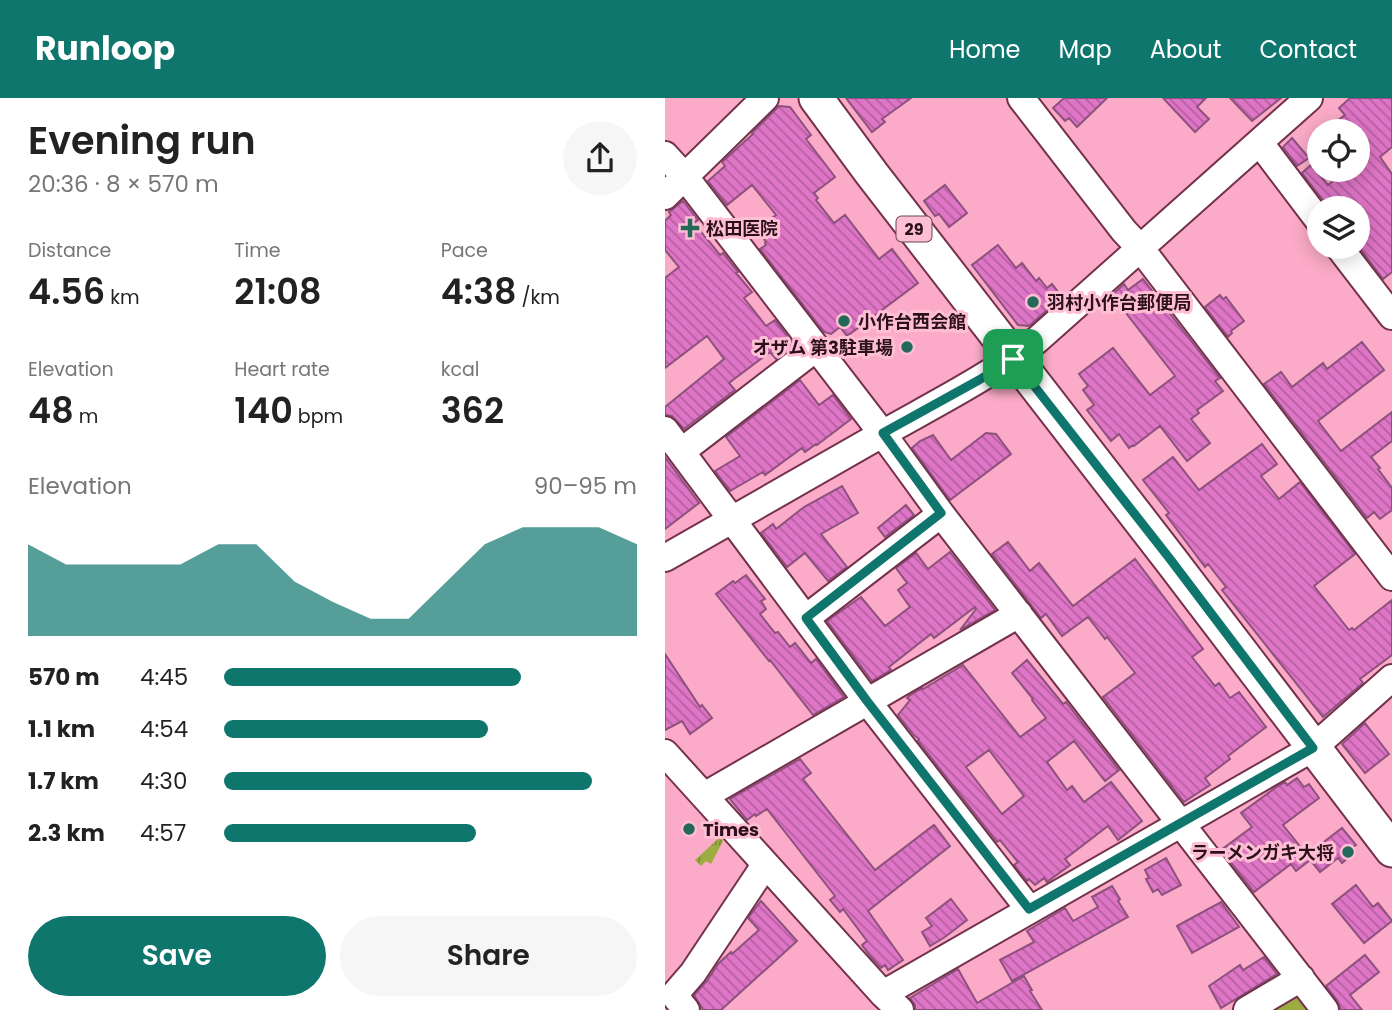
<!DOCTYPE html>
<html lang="en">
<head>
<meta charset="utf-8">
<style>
	body { margin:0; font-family:Poppins,"Noto Sans JP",sans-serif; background:#f6f6f6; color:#222; height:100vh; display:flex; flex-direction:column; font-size:26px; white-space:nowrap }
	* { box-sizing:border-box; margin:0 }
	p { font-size:23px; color:#767676 }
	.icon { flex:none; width:38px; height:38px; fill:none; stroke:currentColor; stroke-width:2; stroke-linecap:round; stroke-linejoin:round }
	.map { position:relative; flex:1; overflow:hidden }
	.details { display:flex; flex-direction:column; background:#fff; width:665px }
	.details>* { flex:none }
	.buttons { position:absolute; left:642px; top:21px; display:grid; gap:14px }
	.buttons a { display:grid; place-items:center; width:63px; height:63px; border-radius:50%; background:#fff; box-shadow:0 4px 18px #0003; font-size:35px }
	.pin { position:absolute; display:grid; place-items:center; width:60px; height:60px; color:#fff; margin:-30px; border-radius:14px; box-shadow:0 4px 10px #0006 }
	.round { display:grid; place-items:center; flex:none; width:74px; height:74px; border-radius:37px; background:#f6f6f6 }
	.headline { display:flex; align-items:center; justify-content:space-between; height:119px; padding:0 28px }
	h1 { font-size:38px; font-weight:600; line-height:52px }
	.stats { display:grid; grid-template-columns:repeat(3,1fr); gap:10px; height:119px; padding:7px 28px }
	.stats div { display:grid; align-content:center }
	.stats b { font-size:35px; font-weight:600 }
	.stats small { font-size:19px; font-weight:400 }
	.stats p { font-size:19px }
	.chart { height:196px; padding:14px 28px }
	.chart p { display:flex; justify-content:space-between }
	.chart svg { width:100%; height:126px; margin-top:7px; fill:#0f766e; opacity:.7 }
	.action { display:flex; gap:14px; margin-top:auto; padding:14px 28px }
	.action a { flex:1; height:80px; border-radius:42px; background:#0f766e; color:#fff; font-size:28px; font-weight:600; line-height:80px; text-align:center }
	.action a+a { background:#f6f6f6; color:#222 }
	ul { padding:0 28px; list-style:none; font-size:23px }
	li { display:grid; grid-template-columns:112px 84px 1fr; align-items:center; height:52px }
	li i { height:18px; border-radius:9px; background:#0f766e }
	header { display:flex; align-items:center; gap:42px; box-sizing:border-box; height:98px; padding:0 35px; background:#0f766e; color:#fff }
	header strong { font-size:33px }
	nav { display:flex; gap:38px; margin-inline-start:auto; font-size:24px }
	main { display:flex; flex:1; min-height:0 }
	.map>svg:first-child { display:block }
	.grass { fill:url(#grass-tufts) }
	.building { fill:url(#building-back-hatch); stroke:#8d517e; stroke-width:2; fill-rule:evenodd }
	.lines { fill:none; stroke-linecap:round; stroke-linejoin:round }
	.minor-casing { stroke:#74314c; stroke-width:30 }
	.major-casing { stroke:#74314c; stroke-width:37 }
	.minor { stroke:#fff; stroke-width:26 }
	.major { stroke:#fff; stroke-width:33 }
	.route-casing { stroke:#fff; stroke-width:14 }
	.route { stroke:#0f766e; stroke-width:9 }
	.poi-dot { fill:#24685a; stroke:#febed4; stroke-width:2.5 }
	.labels { text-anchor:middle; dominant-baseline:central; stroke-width:6; stroke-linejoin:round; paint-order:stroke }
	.shield { fill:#febed4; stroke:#6b4452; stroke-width:2 }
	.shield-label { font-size:16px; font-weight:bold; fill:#2c101b }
	.poi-label { font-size:18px; font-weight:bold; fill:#2c101b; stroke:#febed4; text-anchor:start }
</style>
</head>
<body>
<header>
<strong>Runloop</strong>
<nav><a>Home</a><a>Map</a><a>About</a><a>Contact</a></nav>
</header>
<main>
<section class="details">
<div class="headline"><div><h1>Evening run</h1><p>20:36 · 8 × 570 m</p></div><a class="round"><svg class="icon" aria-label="share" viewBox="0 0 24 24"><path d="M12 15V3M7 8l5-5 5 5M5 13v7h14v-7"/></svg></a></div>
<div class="stats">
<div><p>Distance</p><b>4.56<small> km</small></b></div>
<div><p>Time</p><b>21:08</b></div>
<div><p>Pace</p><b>4:38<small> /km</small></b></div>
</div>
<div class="stats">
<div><p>Elevation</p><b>48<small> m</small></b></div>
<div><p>Heart rate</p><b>140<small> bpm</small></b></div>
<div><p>kcal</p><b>362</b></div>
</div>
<div class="chart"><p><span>Elevation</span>90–95 m</p>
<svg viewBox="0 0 160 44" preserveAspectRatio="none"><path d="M0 44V12L10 19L20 19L30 19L40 19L50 12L60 12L70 25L80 32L90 38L100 38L110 25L120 12L130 6L140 6L150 6L160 12V44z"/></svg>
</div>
<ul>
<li><b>570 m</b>4:45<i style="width:72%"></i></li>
<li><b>1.1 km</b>4:54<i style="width:64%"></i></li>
<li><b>1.7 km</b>4:30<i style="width:89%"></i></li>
<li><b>2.3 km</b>4:57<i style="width:61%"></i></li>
</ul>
<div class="action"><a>Save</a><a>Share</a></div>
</section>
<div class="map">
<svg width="727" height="912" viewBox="0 0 727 912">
	<defs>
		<pattern id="grass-tufts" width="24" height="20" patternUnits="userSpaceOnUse" patternTransform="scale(1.75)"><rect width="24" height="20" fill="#9cac41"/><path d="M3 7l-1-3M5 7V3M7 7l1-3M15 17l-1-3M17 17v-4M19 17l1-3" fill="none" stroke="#7f8b36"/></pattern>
		<pattern id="building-back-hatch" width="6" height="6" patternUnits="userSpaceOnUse" patternTransform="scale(1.75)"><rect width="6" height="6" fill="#df75c6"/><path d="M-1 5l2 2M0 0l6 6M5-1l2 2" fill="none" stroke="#b55fa0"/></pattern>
	</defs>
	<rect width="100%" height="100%" fill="#fbabc7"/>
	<path class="grass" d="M55,739L58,743L46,766L41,763L36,768L30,762Z
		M629,895L652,912H599Z"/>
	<path class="building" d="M181,0H246L217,21L220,24L207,34Z
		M399,0H442L412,29L404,20L400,23L388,10Z
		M498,0H541L532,9L544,21L530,34Z
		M565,0H616L587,23Z
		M685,0H727V49L715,59L727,76V174L718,181L693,148V110H664L637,75L646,67L663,87L682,72H693V33H658L680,17L674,10Z
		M114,8L125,9L146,37L141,41L170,79L149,95L153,100L151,102L169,125L180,117L214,161L227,151L253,185L182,238L175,229L166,236L159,234L95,151L101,147L100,145L101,144L92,131L111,117L87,87L62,107L43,83L60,68L57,64L88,36L87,35Z
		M627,40L644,60L632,68L618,49Z
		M280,87L302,115L284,129L274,116L270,118L259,103Z
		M18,103L33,122L29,125L55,157L58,155L73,174L71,175L87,194L79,200L101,228L110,222L129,247L111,261L105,254L64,285L70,292L19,331L7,318L0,317V309L59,261L42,238L0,270V180L14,169L0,152V123L6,117L4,114Z
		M333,147L351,170L357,165L371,183L374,180L382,190L387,186L397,199L364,228L353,227L307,167Z
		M478,181L555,280L550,283L558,293L532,312L534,315L526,321L545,345L522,363L495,328L469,348L468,347L464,350L454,336L446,343L422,312L429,307L418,292L423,288L414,276L448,250L485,297L510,278L447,197L459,186L463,192Z
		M555,197L558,201L561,199L579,223L566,233L567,235L563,239L540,209Z
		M697,244L719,272L653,323L676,353L727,314V343L706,359L715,370L713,371L727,390V412L715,421L709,414L702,420L599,286L616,274L627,289L658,265L662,271Z
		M135,282L154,307L168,297L186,321L152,347L151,346L140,354L137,350L100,377L98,374L65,393L50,373L75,358L61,339Z
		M321,335L331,336L346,356L285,402L247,350L255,343L268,337L286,362Z
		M597,346L612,366L596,378L614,401L635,384L690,456L649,488L684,532L687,530L689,532L727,502V557L695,581L698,585L658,619L557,492L561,489L543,466L540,469L501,417L504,415L478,382L508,359L534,392Z
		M0,359L34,405L0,431Z
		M177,388L193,415L156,436L182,469L163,483L140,455L122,469L96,435L108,426L111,431L139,409Z
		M241,407L249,417L220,439L213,430Z
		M343,444L365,473L374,465L408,508L470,461L538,551L527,559L550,588L554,585L565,600L574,594L601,629L563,658L565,661L540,680L545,687L519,704L438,599L470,575L442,539L440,541L423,519L397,538L381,516L376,520L327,456Z
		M285,454L330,512L295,532L311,511L310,509L269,540L266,536L224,569L226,572L207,583L162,523L196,499L220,528L245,509L233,492L242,485L231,470L251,455L263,471Z
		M81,477L100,501L96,503L101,511L95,516L110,535L113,534L125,549L130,545L146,565L151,561L179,599L148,617L105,562L104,563L51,496L68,483L70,485Z
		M0,556L35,609L37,607L47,620L25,636L17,623L0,632Z
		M362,562L398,606L401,604L454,672L440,683L409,643L382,664L402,692L407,688L419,704L446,684L477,723L453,742L443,728L400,761L405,767L382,784L379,780L370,787L364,781L362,783L349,767L353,764L335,742L332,744L253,643L254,641L249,637L233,617L245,602L242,600L244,598L257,590L258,591L298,567L355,639L381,620L367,602L368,601L347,575ZM324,652L359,698L337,716L301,669Z
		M700,625L724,656L700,675L677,646Z
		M135,661L146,675L138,681L210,772L269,727L285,748L203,813L238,862L223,872L220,867L216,870L205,858L197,847L202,843L178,811L175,814L165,802L170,798L102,711L91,718L90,716L82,722L65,701Z
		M632,680L639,689L644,686L654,700L618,727L642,757L677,730L691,747L686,750L690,754L677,765L673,760L655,774L642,758L645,762L631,773L626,766L589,794L556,752L587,729L576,715L610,690L620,684L622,687Z
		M501,760L516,787L497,797L493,791L488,794L481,781L484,780L480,772Z
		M691,787L708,809L713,805L727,823L699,845L667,806Z
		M447,788L455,801L453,803L463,819L347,883L335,862L369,844L362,833L400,810L408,823L433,809L427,799Z
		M286,801L302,822L280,839L265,848L257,834L267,828L261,820Z
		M96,803L132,843L56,912H38L29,897L42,883L53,866L66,854L67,856L94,832L83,820Z
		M556,804L574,829L527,855L512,828Z
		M700,857L714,874L685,897L697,912H676L672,902L661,888Z
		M599,859L612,876L556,910L544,888L575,867L578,872Z
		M293,871L312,905L359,878L367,892L365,893L377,912H250V907L245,900Z"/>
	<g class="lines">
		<g class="minor-casing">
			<path id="minor" d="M356,0L459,133L476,151L727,479
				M595,45L654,123
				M0,57L20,79L217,335L276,416L660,912
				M0,98L100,0
				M674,149L727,218
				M0,332L202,603L364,811
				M17,353L151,250
				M0,460C72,419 144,377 217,336C270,306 324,279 372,242L644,0
				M141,520L276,416
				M0,655L218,896L235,912
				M39,698L354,516
				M218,896L648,650L727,580
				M21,912L9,897L28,875L100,767
				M582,912L636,880"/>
		</g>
		<g class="major-casing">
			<path id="major" d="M151,0L207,76L505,461L727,752"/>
		</g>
		<use href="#minor" class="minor"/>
		<use href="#major" class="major"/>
	</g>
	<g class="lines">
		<g class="route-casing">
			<path id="route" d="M348,261L505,461L648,650L364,811L202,603L141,520L276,415L218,335L314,282Z"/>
		</g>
		<use href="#route" class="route"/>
	</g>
	<g class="poi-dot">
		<path d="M21.5 119.5h7v7h7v7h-7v7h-7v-7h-7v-7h7z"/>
		<circle cx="368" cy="204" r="7"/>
		<circle cx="179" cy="223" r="7"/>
		<circle cx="242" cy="249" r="7"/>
		<circle cx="24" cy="731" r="7"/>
		<circle cx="683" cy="754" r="7"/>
	</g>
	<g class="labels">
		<rect class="shield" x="231.5" y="118.5" width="35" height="25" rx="5"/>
		<g class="shield-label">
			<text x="249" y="131">29</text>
		</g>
		<g class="poi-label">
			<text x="41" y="130">松田医院</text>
			<text x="382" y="204">羽村小作台郵便局</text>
			<text x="193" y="223">小作台西会館</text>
			<text x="228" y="249" text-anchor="end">オザム 第3駐車場</text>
			<text x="38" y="731">Times</text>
			<text x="669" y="754" text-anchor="end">ラーメンガキ大将</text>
		</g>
	</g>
</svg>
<div class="buttons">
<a><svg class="icon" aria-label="locate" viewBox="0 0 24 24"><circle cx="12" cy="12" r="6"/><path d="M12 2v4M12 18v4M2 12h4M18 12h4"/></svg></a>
<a><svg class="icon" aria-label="layers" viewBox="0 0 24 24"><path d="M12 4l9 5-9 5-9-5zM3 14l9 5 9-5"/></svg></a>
</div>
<div class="pin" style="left:348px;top:261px;background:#1e9e55"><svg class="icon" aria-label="arrive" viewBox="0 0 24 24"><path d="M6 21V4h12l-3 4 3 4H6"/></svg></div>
</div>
</main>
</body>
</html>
